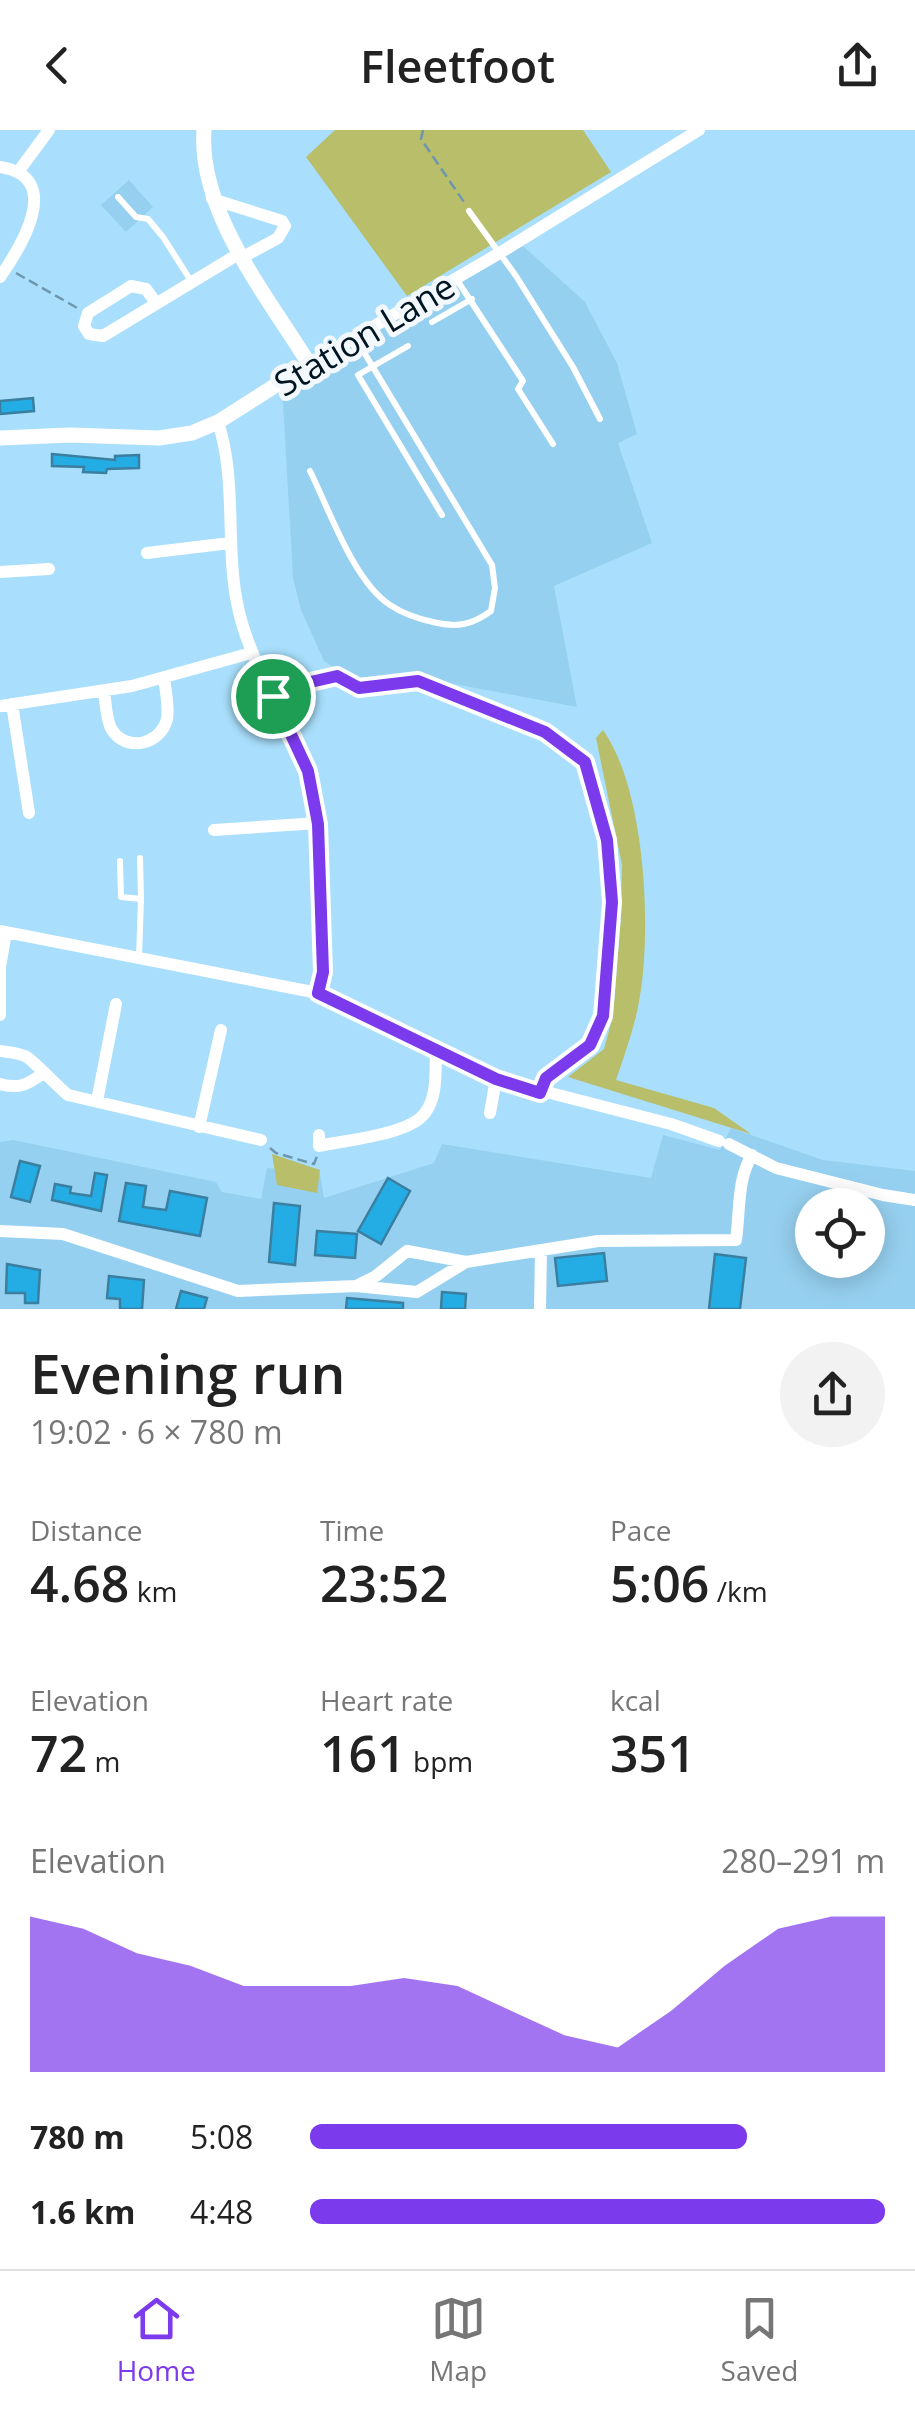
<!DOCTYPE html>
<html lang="en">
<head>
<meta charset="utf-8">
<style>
	body { margin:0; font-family:"Open Sans",sans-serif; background:#f2f2f2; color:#222; height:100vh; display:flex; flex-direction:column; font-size:38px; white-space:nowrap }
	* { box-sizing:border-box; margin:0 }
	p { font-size:32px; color:#767676 }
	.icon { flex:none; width:55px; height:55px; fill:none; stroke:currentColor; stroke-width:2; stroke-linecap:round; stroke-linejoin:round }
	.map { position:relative; height:1179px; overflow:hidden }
	.sheet { display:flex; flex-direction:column; background:#fff; flex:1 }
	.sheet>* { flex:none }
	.controls { position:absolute; left:795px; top:1058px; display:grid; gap:20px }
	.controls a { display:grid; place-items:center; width:90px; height:90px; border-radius:50%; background:#fff; box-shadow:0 5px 25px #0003; font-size:50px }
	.pin { position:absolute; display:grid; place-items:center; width:85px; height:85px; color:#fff; margin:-42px; border:5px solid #fff; border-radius:50%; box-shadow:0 2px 10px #0007 }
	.round { display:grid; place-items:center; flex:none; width:105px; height:105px; border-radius:52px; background:#f2f2f2 }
	.head { display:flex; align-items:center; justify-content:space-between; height:170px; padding:0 30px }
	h1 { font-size:55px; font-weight:600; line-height:75px }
	.figures { display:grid; grid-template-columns:repeat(3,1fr); gap:15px; height:170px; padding:10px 30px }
	.figures div { display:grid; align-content:center }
	.figures b { font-size:50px; font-weight:600 }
	.figures small { font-size:28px; font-weight:400 }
	.figures p { font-size:28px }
	.chart { height:280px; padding:20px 30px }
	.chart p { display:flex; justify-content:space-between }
	.chart svg { width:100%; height:180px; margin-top:10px; fill:#7c3aed; opacity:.7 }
	ul { padding:0 30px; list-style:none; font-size:32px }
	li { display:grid; grid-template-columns:160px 120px 1fr; align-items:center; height:75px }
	li i { height:25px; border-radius:12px; background:#7c3aed }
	header { display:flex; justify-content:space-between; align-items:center; height:130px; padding:0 30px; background:#fff; font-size:45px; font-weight:600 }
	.menu { display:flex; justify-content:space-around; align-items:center; height:140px; border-top:2px solid #e0e0e0; background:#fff; font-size:28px; color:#767676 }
	.menu a { display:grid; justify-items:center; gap:5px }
	.menu .on { color:#7c3aed }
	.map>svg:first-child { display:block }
	.built { fill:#96d0f0; fill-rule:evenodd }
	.green { fill:#b8be6a }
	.building { fill:#24ace4; stroke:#3b7fa0; stroke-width:2.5 }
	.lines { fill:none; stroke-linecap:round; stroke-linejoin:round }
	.path { stroke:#6d97ae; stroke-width:2.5; stroke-dasharray:10 5; stroke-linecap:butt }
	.service { stroke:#fff; stroke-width:6 }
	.minor { stroke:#fff; stroke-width:12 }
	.tertiary { stroke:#fff; stroke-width:15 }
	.route-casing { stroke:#fff; stroke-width:20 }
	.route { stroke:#7c3aed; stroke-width:12 }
	.labels { text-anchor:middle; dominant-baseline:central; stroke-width:10; stroke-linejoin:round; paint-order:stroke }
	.street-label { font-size:35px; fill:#001522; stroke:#f2f8fc }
</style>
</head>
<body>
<header><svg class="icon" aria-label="back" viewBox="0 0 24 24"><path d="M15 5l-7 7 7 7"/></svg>Fleetfoot<svg class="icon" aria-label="share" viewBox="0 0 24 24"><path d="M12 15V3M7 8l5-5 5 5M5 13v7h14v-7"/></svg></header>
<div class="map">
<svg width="915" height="1179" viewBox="0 0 915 1179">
	<rect width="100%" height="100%" fill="#a9dffc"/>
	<path class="built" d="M129,50L153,77L126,102L101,75Z
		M522,115L585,172L617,233L637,304L618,313L652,413L554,456L577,577L417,547L359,553L324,531L301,480L293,448L282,256Z
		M731,998L823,1030L915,1041V1179H0V1012L13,1010L216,1052L222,1062L261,1069L267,1038L320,1044L324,1068L434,1033L442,1014L651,1048L663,1005L720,1020ZM812,1075H868V1130H812Z"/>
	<path class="green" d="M335,0H583L611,42L407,166L306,27Z
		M603,600C646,660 653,805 638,877C633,902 624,926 616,950L714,978L751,1004L568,947L604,919L613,886L621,786L622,735L596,608Z
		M272,1024L320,1040L317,1063L277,1055Z"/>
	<path class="building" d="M33,268L34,281L0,284V271Z
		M52,324L115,330V326L139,325V338L107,339L106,343L83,342L84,337L52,336Z
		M20,1031L40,1036L30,1072L11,1067Z
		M95,1043L107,1045L101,1081L52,1070L55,1054L71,1057L70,1063L91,1066Z
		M388,1048L410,1061L381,1114L358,1101Z
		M126,1053L146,1056L143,1077L166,1080L170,1061L207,1068L200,1106L119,1091Z
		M274,1073L300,1076L295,1135L269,1132Z
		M317,1101L357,1104L355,1128L315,1125Z
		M604,1123L607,1151L558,1156L555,1128Z
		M715,1124L746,1128L740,1179H709Z
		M7,1134L40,1140L38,1173H25V1163H6Z
		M109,1146L144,1150L142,1179H120V1169L107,1168Z
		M181,1161L207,1168L204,1179H176Z
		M442,1162L466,1164L465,1179H441Z
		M347,1168L403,1173V1179H346Z"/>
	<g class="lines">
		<path class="path" d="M423,0L421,9L466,75
			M16,143L79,179
			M325,549L337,546L359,558L418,551L545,601L585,632L607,710L611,772L603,887L590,915L546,948
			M270,1018L276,1023L314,1034L317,1026"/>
		<path class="service" d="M118,67L136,87L148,89L163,107L191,151
			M469,81L516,146L573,237L600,289
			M457,150L523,251L518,259L553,314
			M432,192L472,169
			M408,216L358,245L442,385
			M310,341C329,379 354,452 390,475C402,483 419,489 433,492C457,498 472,495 491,481L495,458L492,435L356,209
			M274,566L293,556L315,551
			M140,728L141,769
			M120,731L121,767L141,769L139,827"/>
		<path class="minor" d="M0,37C65,47 21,117 0,147
			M18,42L49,0
			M212,69L282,91L285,96L278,108L243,127
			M156,173L146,159L131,156L88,183L84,196L89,204L103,206L240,123
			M309,234L498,124L699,0
			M218,292C238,353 224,420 239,482C252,538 287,583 306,636C328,700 321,776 323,842L318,863
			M147,423L230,413
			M0,442L49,439
			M104,562C106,573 106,591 112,600C127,623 161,614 167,589C169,576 166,562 164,549
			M12,574L29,683
			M0,576L132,556L251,523
			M214,700L318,693
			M0,801L318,863L496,949L671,994L719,1011
			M0,885V837L6,802
			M0,921C8,922 17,923 25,926C31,928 58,957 68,965L261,1010
			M0,954C19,959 27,955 42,944
			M97,971L116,874
			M490,983L496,949
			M199,997L221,900
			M319,1005V1016C346,1010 409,1005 425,983C438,966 435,941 436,921
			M729,1014L776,1038L883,1065L915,1070
			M0,1101L63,1104L238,1161L356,1156L417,1162L466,1132
			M356,1156L376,1146L407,1121L466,1132L598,1111L736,1110C740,1082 737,1049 752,1025
			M540,1179L541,1121"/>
		<path class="tertiary" d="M0,308L70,305L159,308L192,303L218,292L309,234C268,167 198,82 204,0"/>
	</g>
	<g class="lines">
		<g class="route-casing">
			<path id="route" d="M337,546L359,558L418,551L545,602L585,632L607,710L612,772L603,886L590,915L546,948L540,963L496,949L318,863L323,842L318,694L308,641L273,566L293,556Z"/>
		</g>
		<use href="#route" class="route"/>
	</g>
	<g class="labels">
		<g class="street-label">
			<text transform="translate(364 204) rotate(-31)">Station Lane</text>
		</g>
	</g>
</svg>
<div class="controls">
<a><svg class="icon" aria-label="locate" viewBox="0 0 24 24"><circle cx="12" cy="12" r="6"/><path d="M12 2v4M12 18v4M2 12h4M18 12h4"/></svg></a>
</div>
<div class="pin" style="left:273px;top:566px;background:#1e9e55"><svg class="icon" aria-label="arrive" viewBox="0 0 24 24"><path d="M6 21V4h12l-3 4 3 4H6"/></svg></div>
</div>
<section class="sheet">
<div class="head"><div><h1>Evening run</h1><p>19:02 · 6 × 780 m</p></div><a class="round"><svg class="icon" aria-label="share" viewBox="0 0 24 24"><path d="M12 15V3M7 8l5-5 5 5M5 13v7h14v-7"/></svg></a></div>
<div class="figures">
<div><p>Distance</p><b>4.68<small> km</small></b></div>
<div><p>Time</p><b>23:52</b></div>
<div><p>Pace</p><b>5:06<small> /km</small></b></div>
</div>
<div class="figures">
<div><p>Elevation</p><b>72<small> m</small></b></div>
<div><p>Heart rate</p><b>161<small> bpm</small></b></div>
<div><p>kcal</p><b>351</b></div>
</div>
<div class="chart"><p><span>Elevation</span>280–291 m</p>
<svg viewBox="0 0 160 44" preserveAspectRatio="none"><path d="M0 44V6L10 9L20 15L30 18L40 23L50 23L60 23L70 21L80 23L90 29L100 35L110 38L120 29L130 18L140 9L150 6L160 6V44z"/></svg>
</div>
<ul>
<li><b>780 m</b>5:08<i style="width:76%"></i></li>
<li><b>1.6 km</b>4:48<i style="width:100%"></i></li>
</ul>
</section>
<nav class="menu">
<a class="on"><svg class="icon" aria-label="home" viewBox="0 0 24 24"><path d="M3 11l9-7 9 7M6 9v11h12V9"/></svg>Home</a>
<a><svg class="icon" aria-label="map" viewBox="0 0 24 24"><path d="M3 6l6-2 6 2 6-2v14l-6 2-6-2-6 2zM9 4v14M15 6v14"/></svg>Map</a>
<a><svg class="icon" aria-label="saved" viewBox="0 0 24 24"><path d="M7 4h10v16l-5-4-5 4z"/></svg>Saved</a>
</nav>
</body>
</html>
